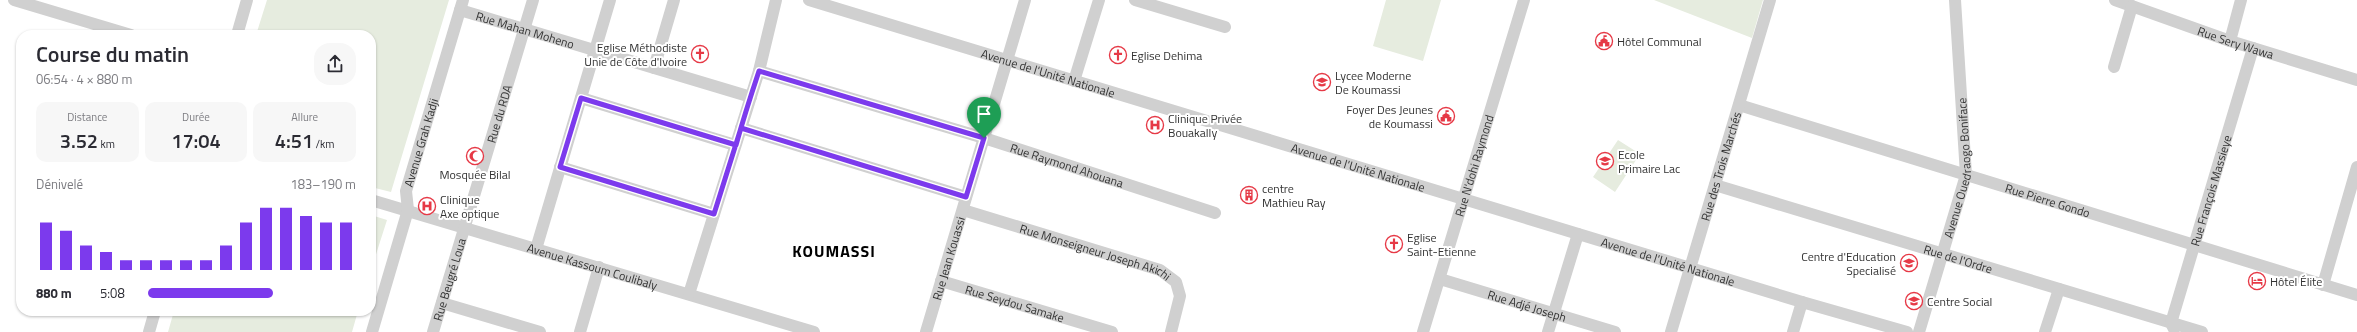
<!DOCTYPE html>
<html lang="fr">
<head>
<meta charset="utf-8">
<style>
	body { margin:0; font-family:"Titillium Web",sans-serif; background:#f7f7f7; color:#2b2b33; height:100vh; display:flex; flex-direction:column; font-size:15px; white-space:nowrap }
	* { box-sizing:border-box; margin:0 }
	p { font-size:13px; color:#7c7c81 }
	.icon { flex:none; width:22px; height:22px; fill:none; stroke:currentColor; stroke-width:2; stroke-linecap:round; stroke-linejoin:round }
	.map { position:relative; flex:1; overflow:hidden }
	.details { position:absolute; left:16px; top:30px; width:360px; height:286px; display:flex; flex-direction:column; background:#fff; border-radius:16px; box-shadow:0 1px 3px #0004 }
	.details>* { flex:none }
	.pin { position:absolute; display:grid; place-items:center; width:34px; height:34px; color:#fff; margin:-41px -17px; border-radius:50% 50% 50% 0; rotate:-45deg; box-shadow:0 0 4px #0007 }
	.pin .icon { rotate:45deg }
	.round { display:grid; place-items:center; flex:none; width:42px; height:42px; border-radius:16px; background:#f7f7f7 }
	.headline { display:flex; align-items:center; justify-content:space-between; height:68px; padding:0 20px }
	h1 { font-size:22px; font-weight:600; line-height:30px }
	.figures { display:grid; grid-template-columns:repeat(3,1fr); gap:6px; height:68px; padding:4px 20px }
	.figures div { display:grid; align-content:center; border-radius:10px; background:#f7f7f7; text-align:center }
	.figures b { font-size:20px; font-weight:600 }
	.figures small { font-size:11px; font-weight:400 }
	.figures p { font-size:11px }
	.chart { height:112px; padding:8px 20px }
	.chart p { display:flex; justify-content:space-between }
	.chart svg { width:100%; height:72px; margin-top:4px; stroke:#7c3aed; stroke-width:6 }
	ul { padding:0 20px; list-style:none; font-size:13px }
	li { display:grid; grid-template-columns:64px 48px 1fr; align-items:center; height:30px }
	li i { height:10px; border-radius:5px; background:#7c3aed }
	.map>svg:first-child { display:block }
	.green { fill:#e6ecdf }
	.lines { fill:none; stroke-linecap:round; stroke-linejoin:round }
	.minor { stroke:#d0d0d0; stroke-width:12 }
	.route-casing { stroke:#fff; stroke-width:8 }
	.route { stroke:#7c3aed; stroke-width:5 }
	.labels { text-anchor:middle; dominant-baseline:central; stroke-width:4; stroke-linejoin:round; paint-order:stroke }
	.street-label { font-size:12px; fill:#333; stroke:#fff }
	.poi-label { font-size:12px; fill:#333; stroke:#fff; text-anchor:start }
	.district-label { font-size:16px; font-weight:bold; letter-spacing:1px; fill:#000; stroke:#fff }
</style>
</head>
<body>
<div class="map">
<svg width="2357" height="332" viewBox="0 0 2357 332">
	<rect width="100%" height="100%" fill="#fff"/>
	<path class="green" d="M267,0H449L391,192L371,187V35H256Z
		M1386,0H1441L1423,61L1373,46Z
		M1654,0H1763L1752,38Z
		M1618,140L1640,154L1615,192L1593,177Z
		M371,215L387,220L371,270Z
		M174,311H358L352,332H168Z"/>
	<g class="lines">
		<g class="minor">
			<path d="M14,0L131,35"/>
			<path id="s1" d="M809,0L1802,302L1907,332"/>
			<path d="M1135,0L1225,27"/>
			<path id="s2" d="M2115,0L2230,41L2357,80"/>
			<path id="s3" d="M460,10L751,97"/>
			<path d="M237,35L247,0"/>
			<path d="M2230,41L2241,0"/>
			<path d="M2114,67L2132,6"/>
			<path d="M654,68L674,0"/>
			<path id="s4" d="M759,71L984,138L1215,213"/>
			<path d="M1074,81L1099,0"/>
			<path d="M581,98L735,145"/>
			<path id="s5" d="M1739,105L2357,295"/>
			<path d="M741,128L966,197"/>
			<path d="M560,167L714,214"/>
			<path id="s6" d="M1715,185L2202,332"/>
			<path id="s7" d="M371,200L814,332"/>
			<path id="s8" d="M963,210L1160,270L1176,282L1180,296L1171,332"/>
			<path d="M536,249L610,0"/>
			<path id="s9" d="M1440,279L1615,332"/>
			<path id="s10" d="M941,281L1112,332"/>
			<path d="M2323,285L2357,167"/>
			<path d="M689,294L759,71L776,0"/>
			<path d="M442,303L540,332"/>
			<path id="s11" d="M2174,329L2171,323L2253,48"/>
			<path d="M149,332L155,311"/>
			<path id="s12" d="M372,332L408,210L406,191L463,0"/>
			<path id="s13" d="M433,332L533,0"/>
			<path d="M580,332L599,267"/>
			<path id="s14" d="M926,332L1025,0"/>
			<path id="s15" d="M1423,332L1524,0"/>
			<path d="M1548,332L1578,234"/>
			<path id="s16" d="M1671,332L1770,0"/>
			<path d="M1793,332L1802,302"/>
			<path id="s17" d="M1919,332L1966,175L1955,0"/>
			<path d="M2045,332L2059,289"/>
		</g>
	</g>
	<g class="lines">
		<g class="route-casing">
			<path id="route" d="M984,138L759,71C751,95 743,120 736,145L581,98L560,167L714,214L741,128L966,197L984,138"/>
		</g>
		<use href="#route" class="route"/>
	</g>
	<defs>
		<g id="civic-ring" transform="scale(0.9)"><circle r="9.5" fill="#fff" stroke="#e63946" stroke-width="1.5"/><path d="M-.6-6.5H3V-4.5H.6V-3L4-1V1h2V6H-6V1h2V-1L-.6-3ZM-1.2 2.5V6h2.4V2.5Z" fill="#e63946"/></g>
		<g id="church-ring" transform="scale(0.9)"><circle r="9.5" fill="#fff" stroke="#e63946" stroke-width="1.5"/><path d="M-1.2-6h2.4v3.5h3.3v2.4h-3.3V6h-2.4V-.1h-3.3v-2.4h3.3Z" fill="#e63946"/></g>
		<g id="school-ring" transform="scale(0.9)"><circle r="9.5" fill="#fff" stroke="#e63946" stroke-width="1.5"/><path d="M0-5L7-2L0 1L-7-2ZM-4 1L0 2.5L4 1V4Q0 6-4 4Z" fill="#e63946"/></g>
		<g id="hospital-ring" transform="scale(0.9)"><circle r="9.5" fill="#fff" stroke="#e63946" stroke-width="1.5"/><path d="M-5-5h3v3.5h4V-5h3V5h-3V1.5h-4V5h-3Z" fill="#e63946"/></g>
		<g id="mosque-ring" transform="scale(0.9)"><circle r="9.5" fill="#fff" stroke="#e63946" stroke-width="1.5"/><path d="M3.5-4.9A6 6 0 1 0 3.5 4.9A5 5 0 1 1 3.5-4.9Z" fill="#e63946"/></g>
		<g id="building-ring" transform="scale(0.9)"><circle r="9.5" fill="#fff" stroke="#e63946" stroke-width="1.5"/><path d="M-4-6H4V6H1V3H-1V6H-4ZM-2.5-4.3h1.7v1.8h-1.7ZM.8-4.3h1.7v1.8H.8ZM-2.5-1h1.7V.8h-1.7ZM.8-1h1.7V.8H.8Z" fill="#e63946"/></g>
		<g id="hotel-ring" transform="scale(0.9)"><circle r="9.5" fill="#fff" stroke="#e63946" stroke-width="1.5"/><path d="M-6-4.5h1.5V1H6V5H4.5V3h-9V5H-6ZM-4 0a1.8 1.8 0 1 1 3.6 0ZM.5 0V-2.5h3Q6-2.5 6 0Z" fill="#e63946"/></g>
	</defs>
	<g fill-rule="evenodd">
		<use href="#civic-ring" x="1604" y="41"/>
		<use href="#church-ring" x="700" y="54"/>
		<use href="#church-ring" x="1118" y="55"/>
		<use href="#school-ring" x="1322" y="82"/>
		<use href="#civic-ring" x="1446" y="116"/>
		<use href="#hospital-ring" x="1155" y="125"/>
		<use href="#mosque-ring" x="475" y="156"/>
		<use href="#school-ring" x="1605" y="161"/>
		<use href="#building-ring" x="1249" y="195"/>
		<use href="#hospital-ring" x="427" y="206"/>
		<use href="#church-ring" x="1394" y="244"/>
		<use href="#school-ring" x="1909" y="263"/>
		<use href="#hotel-ring" x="2257" y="281"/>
		<use href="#school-ring" x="1914" y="301"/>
	</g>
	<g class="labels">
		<g class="street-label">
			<text stroke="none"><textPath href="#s3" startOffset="68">Rue Mahan Moheno</textPath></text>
			<text stroke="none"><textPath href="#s2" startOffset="128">Rue Sery Wawa</textPath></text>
			<text stroke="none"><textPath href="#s1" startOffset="250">Avenue de l'Unité Nationale</textPath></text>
			<text stroke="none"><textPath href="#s13" startOffset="228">Rue du RDA</textPath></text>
			<text stroke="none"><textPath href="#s12" startOffset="197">Avenue Grah Kadji</textPath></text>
			<text stroke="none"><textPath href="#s4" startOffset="322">Rue Raymond Ahouana</textPath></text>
			<text stroke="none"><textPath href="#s15" startOffset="174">Rue N'dohi Raymond</textPath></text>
			<text stroke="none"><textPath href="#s16" startOffset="173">Rue des Trois Marchés</textPath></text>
			<text stroke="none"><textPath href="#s1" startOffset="574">Avenue de l'Unité Nationale</textPath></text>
			<text stroke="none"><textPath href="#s17" startOffset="170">Avenue Ouedraogo Boniface</textPath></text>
			<text stroke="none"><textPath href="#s11" startOffset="145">Rue François Massieye</textPath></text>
			<text stroke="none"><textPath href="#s5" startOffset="323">Rue Pierre Gondo</textPath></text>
			<text stroke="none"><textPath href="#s8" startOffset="139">Rue Monseigneur Joseph Akichi</textPath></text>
			<text stroke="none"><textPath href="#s14" startOffset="77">Rue Jean Kouassi</textPath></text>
			<text stroke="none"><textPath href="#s6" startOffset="254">Rue de l'Ordre</textPath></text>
			<text stroke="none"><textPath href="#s1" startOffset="898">Avenue de l'Unité Nationale</textPath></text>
			<text stroke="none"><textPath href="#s7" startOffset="231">Avenue Kassoum Coulibaly</textPath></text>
			<text stroke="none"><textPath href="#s13" startOffset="55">Rue Beugré Loua</textPath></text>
			<text stroke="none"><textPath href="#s10" startOffset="77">Rue Seydou Samake</textPath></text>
			<text stroke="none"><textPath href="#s9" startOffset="91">Rue Adjé Joseph</textPath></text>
		</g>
		<g class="poi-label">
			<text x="1617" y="41">Hôtel Communal</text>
			<text x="687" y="47" text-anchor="end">Eglise Méthodiste<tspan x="687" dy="14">Unie de Côte d'Ivoire</tspan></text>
			<text x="1131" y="55">Eglise Dehima</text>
			<text x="1335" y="75">Lycee Moderne<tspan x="1335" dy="14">De Koumassi</tspan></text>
			<text x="1433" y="109" text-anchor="end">Foyer Des Jeunes<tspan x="1433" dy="14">de Koumassi</tspan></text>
			<text x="1168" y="118">Clinique Privée<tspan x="1168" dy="14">Bouakally</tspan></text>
			<text x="1618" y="154">Ecole<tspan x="1618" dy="14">Primaire Lac</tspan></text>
			<text x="475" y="174" text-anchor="middle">Mosquée Bilal</text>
			<text x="1262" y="188">centre<tspan x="1262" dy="14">Mathieu Ray</tspan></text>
			<text x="440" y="199">Clinique<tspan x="440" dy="14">Axe optique</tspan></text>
			<text x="1407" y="237">Eglise<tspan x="1407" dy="14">Saint-Etienne</tspan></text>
			<text x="1896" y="256" text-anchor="end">Centre d'Education<tspan x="1896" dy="14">Specialisé</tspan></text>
			<text x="2270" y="281">Hôtel Élite</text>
			<text x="1927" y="301">Centre Social</text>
		</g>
		<g class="district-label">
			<text x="834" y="251">KOUMASSI</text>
		</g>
	</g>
</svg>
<div class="pin" style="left:984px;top:138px;background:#1e9e55"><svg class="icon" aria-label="arrive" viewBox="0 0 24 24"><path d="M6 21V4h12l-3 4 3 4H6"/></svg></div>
<section class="details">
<div class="headline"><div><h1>Course du matin</h1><p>06:54 · 4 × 880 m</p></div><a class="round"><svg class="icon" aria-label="share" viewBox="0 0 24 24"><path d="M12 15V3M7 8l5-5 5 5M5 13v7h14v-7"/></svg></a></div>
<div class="figures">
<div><p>Distance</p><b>3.52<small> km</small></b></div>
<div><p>Durée</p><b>17:04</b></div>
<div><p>Allure</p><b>4:51<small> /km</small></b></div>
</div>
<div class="chart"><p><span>Dénivelé</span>183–190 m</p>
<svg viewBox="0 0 160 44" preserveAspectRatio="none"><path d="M5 44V15M15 44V20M25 44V29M35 44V33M45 44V38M55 44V38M65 44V38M75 44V38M85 44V38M95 44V29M105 44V15M115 44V6M125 44V6M135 44V11M145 44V15M155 44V15"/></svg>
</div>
<ul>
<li><b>880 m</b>5:08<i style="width:60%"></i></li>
</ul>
</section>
</div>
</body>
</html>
